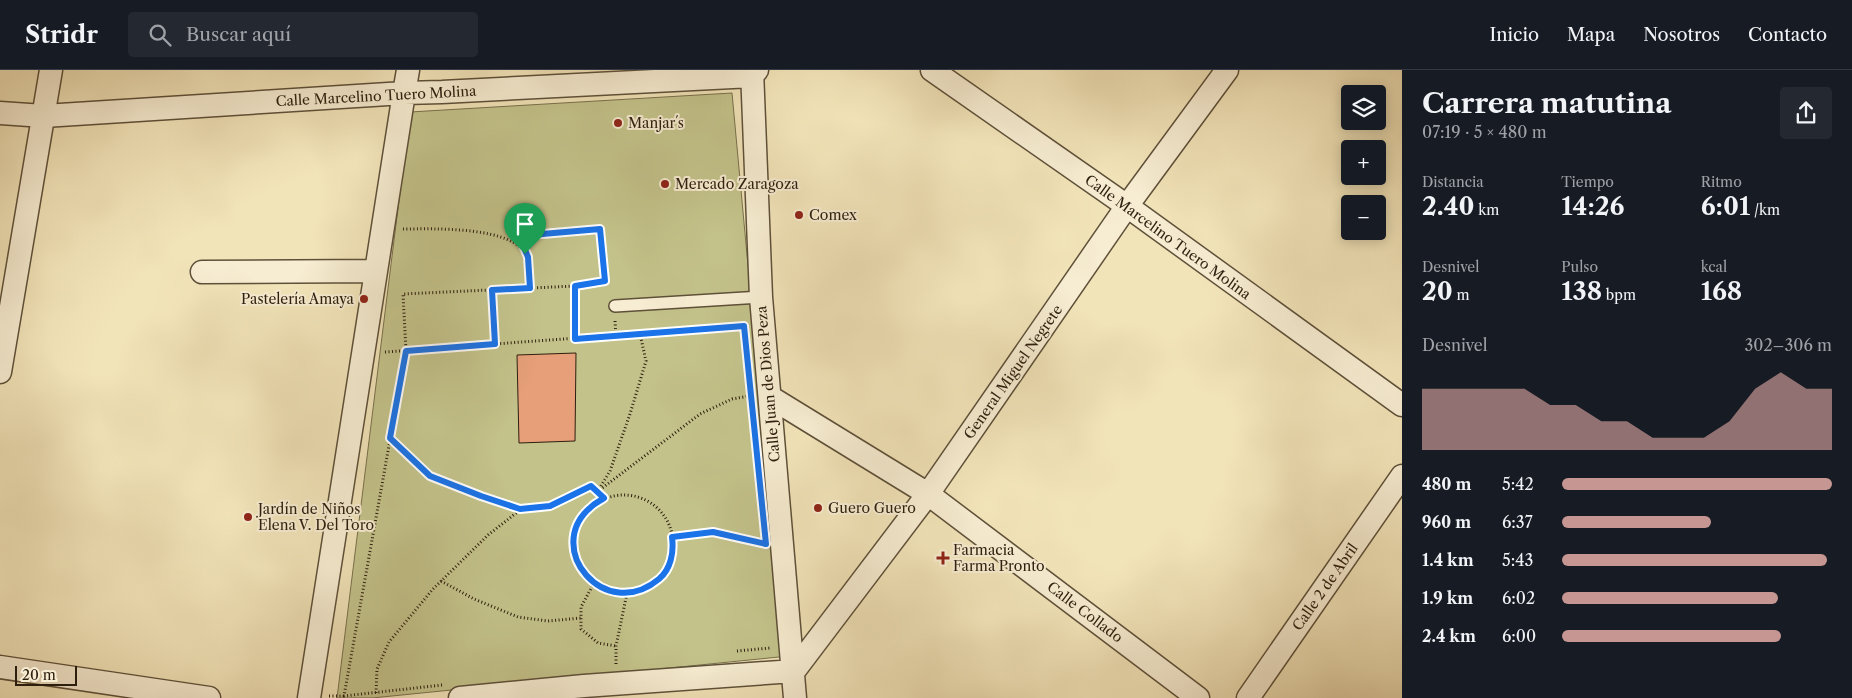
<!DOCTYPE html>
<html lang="es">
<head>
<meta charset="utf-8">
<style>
	body { margin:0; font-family:"Libre Caslon Text",serif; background:#242831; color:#f1f3f6; height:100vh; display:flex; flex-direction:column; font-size:19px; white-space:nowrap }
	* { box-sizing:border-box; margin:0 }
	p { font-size:16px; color:#9ea1a6 }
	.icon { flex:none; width:28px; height:28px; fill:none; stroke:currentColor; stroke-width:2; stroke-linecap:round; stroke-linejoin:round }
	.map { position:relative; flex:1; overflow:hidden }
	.side { display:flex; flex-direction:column; background:#171b24; width:450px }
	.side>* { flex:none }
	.fabs { position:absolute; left:1341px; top:15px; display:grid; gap:10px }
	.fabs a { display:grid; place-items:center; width:45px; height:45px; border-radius:5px; background:#171b24; box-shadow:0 2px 12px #0003; font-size:25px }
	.scale { position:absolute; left:15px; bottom:12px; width:62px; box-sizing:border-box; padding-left:5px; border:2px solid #2d1e0e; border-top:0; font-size:14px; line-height:18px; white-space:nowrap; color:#2d1e0e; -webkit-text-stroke:4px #f7edd2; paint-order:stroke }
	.pin { position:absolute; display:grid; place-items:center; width:42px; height:42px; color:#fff; margin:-51px -21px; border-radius:50% 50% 50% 0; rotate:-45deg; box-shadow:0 0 5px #0007 }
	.pin .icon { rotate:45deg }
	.round { display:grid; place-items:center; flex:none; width:52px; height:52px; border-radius:5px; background:#242831 }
	.overview { display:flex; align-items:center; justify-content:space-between; height:85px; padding:0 20px }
	h1 { font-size:28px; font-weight:700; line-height:38px }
	.stats { display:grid; grid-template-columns:repeat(3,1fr); gap:8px; height:85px; padding:5px 20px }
	.stats div { display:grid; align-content:center }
	.stats b { font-size:25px; font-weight:700 }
	.stats small { font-size:14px; font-weight:400 }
	.stats p { font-size:14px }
	.chart { height:140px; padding:10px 20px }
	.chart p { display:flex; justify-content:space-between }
	.chart svg { width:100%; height:90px; margin-top:5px; fill:#c59692; opacity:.7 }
	ul { padding:0 20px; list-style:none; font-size:16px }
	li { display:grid; grid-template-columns:80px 60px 1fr; align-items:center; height:38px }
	li i { height:12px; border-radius:6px; background:#c59692 }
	header { display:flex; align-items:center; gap:30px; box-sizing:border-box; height:70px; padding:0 25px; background:#171b24; border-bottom:1px solid #363941 }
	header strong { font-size:24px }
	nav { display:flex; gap:28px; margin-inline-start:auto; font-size:18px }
	.search { width:350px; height:45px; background:#242831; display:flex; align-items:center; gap:12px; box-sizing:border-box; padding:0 18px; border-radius:5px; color:#9ea1a6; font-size:19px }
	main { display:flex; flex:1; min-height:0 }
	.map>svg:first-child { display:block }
	.green { fill:#c3c28a; stroke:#78704c }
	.building { fill:#e69f78; stroke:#2d1e0e }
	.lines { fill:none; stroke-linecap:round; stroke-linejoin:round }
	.service-casing { stroke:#5e5039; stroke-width:14 }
	.minor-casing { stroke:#5e5039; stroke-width:25 }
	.path { stroke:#2d1e0e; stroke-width:3; stroke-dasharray:1 2.5; stroke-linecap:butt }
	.service { stroke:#f7edd2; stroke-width:11 }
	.minor { stroke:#f7edd2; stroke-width:22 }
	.route-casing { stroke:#fff; stroke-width:10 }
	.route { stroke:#1a73e8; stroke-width:6 }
	.poi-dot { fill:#8f2418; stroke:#f7edd2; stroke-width:2 }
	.labels { text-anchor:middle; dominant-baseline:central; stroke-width:4; stroke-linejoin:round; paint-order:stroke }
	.street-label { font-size:14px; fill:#2d1e0e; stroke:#f7edd2 }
	.poi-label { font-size:14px; fill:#2d1e0e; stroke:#f7edd2; text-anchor:start }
</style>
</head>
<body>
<header>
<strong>Stridr</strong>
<div class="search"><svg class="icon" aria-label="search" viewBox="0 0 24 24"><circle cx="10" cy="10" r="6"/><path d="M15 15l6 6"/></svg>Buscar aquí</div>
<nav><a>Inicio</a><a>Mapa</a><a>Nosotros</a><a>Contacto</a></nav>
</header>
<main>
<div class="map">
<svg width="1402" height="628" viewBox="0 0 1402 628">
	<rect width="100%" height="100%" fill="#f2e4b9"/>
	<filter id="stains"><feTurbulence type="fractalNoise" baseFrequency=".004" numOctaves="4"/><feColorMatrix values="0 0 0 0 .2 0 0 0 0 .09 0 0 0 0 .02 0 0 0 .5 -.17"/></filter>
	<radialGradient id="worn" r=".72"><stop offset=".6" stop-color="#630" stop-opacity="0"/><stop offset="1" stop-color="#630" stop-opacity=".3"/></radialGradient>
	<path class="green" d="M732,23L751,228L789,586L372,628H337L410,42Z"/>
	<path class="building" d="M576,283L575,371L519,373L517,285Z"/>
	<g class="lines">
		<g class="service-casing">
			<path id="service" d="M615,236L761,227"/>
		</g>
		<g class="minor-casing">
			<path id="minor" d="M752,0L761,227L795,628
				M932,0L1127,136L1402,335
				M0,43L44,46L404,23L442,22L752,6L757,0
				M202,202L376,201
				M0,302L51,0
				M770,327L928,424L1198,628
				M0,597L209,628
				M309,628L404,23L408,0
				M460,628L584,616L794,601L928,424L1127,136L1227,0
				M1248,628L1402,406"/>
		</g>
		<path class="path" d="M403,159C431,159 514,155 528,187C531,195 530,209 530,218
			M525,183L519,166L599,159L605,211L575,216
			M492,220L495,274
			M615,251L616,265
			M385,282L743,256
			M390,368L430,406L481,427L521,439L550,436L591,417L605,428
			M599,419L610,401L630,344L646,291L640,264
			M597,422L700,344L732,329L749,326
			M575 474a49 49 0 1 1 98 0a49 49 0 1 1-98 0Z
			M672,467L713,462L760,473
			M441,511L474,529L518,547L548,551L581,548
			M594,513L581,537V559L598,573L616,576
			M737,581L770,578
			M616,594V576L627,523
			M442,615L344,626L406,281L403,224L575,216V269
			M376,623L377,599L389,572L433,519L488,465L520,440
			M329,626H344"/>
		<use href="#service" class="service"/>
		<use href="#minor" class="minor"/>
	</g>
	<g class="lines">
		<g class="route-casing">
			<path id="route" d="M600,159L605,211L575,216V269L744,256L766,474L713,462L672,467C674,482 671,499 659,509C605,554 542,478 591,437C595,433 600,431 604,428L591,416L550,436L520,439L481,426L430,406L390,368L406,281L495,274L492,220L530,218L528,187L519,166Z"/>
		</g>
		<use href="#route" class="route"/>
	</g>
	<g class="poi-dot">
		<circle cx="618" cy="53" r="5"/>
		<circle cx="665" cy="114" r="5"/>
		<circle cx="799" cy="145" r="5"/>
		<circle cx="364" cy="229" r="5"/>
		<circle cx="818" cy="438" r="5"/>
		<circle cx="248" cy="447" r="5"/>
		<path d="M940.5 480.5h5v5h5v5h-5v5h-5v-5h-5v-5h5z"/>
	</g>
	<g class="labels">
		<g class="street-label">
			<text transform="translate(376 26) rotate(-3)">Calle Marcelino Tuero Molina</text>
			<text transform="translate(1168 167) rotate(36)">Calle Marcelino Tuero Molina</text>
			<text transform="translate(1013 302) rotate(-55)">General Miguel Negrete</text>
			<text transform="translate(768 314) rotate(-95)">Calle Juan de Dios Peza</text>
			<text transform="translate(1325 517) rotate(-55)">Calle 2 de Abril</text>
			<text transform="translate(1085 542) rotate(37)">Calle Collado</text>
		</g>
		<g class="poi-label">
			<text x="628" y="53">Manjar´s</text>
			<text x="675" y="114">Mercado Zaragoza</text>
			<text x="809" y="145">Comex</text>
			<text x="354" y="229" text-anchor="end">Pastelería Amaya</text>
			<text x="828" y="438">Guero Guero</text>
			<text x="258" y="439">Jardín de Niños<tspan x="258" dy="16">Elena V. Del Toro</tspan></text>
			<text x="953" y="480">Farmacia<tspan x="953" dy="16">Farma Pronto</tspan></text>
		</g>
	</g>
	<rect width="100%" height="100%" filter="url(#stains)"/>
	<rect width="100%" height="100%" fill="url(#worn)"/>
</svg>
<div class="fabs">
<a><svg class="icon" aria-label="layers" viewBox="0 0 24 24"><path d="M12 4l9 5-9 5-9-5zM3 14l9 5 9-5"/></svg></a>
<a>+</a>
<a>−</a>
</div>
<div class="scale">20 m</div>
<div class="pin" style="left:525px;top:184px;background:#1e9e55"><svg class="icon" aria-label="arrive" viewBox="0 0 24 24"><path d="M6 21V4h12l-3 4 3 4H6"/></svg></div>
</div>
<section class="side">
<div class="overview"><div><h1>Carrera matutina</h1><p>07:19 · 5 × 480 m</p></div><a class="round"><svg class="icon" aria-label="share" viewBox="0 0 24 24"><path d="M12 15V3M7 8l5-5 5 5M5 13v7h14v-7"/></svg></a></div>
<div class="stats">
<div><p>Distancia</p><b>2.40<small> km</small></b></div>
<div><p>Tiempo</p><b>14:26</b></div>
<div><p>Ritmo</p><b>6:01<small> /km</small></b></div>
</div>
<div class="stats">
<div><p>Desnivel</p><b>20<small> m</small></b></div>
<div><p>Pulso</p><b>138<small> bpm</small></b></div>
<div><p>kcal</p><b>168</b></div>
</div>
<div class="chart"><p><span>Desnivel</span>302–306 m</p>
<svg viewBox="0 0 160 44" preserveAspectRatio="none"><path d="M0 44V14L10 14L20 14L30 14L40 14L50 22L60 22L70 30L80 30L90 38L100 38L110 38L120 30L130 14L140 6L150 14L160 14V44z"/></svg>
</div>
<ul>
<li><b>480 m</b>5:42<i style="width:100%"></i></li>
<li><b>960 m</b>6:37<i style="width:55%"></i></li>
<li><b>1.4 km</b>5:43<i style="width:98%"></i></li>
<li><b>1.9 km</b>6:02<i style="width:80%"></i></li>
<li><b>2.4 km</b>6:00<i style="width:81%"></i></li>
</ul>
</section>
</main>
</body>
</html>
